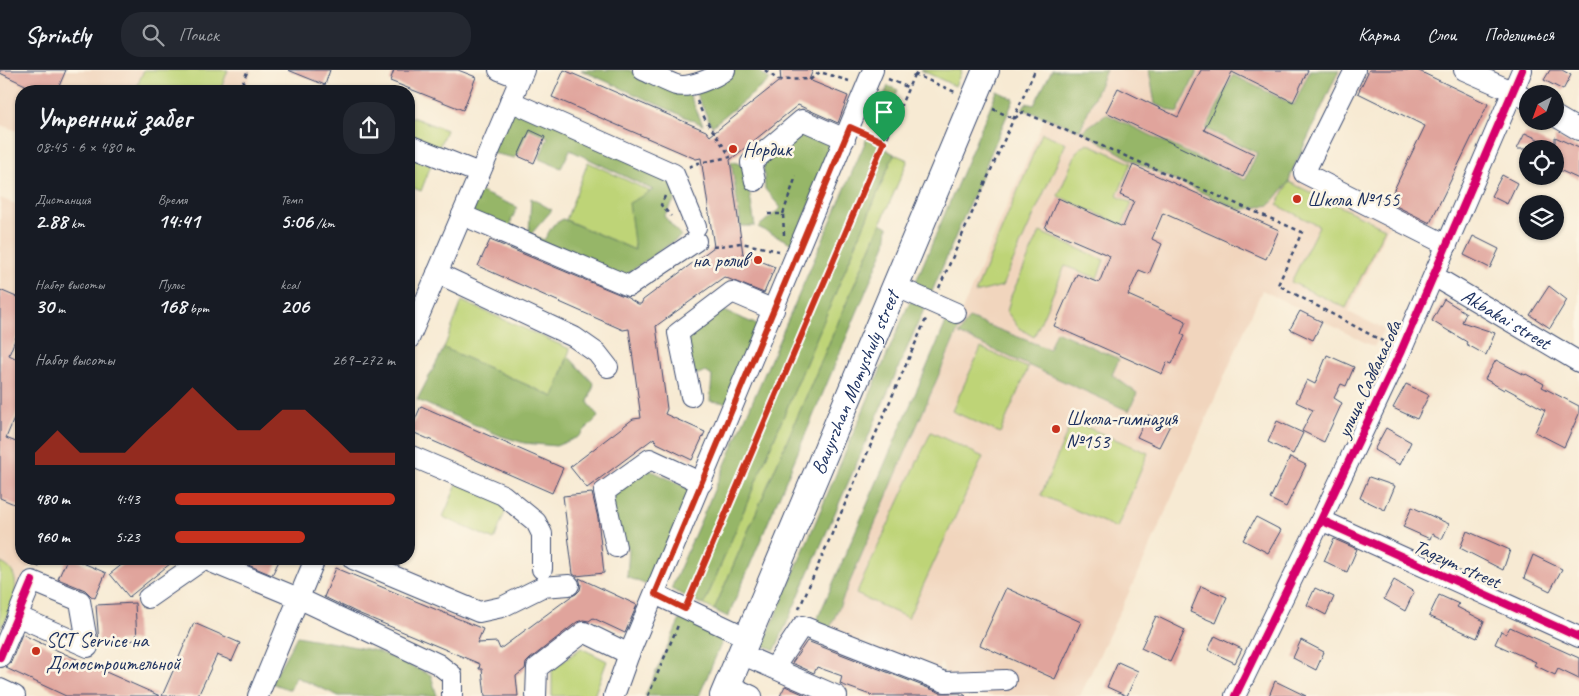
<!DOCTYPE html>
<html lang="ru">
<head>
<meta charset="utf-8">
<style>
	body { margin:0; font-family:Caveat,sans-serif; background:#242831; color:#f1f3f6; height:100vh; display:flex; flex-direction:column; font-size:19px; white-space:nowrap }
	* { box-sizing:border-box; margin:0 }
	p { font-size:16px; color:#9ea1a6 }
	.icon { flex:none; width:28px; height:28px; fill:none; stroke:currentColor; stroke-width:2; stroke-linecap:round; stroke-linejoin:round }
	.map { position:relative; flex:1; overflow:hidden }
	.panel { position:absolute; left:15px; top:15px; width:400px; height:480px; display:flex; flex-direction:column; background:#171b24; border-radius:20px; box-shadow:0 1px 4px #0004 }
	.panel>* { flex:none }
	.needle { width:32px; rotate:221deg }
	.tools { position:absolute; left:1519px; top:15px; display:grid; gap:10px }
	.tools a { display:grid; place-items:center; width:45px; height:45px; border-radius:50%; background:#171b24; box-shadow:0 1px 4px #0004; font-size:25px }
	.pin { position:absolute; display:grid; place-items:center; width:42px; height:42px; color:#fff; margin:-51px -21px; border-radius:50% 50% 50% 0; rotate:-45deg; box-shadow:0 0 5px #0007 }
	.pin .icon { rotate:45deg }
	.round { display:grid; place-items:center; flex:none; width:52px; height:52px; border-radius:20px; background:#242831 }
	.overview { display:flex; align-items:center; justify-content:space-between; height:85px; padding:0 20px }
	h1 { font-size:28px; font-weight:600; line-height:38px }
	.metrics { display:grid; grid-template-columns:repeat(3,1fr); gap:8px; height:85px; padding:5px 20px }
	.metrics div { display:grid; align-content:center }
	.metrics b { font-size:21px; font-weight:600 }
	.metrics small { font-size:14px; font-weight:400 }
	.metrics p { font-size:14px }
	.chart { height:140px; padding:10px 20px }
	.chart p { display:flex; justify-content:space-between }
	.chart svg { width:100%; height:90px; margin-top:5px; fill:#c8321e; opacity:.7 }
	ul { padding:0 20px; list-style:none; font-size:16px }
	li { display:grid; grid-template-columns:80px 60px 1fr; align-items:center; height:38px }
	li i { height:12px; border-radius:6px; background:#c8321e }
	header { display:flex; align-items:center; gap:30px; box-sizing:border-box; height:70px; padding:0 25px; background:#171b24; border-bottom:1px solid #363941 }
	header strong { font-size:24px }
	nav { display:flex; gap:28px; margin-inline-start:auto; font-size:18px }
	.search { width:350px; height:45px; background:#242831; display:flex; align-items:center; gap:12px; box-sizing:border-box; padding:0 18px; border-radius:20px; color:#9ea1a6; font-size:19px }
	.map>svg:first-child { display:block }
	.built { fill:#f1d5bd }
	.green { fill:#bed477; stroke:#6c826a }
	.forest { fill:#96b668; stroke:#587263 }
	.building { fill:#e0a49c }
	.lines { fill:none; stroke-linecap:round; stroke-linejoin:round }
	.minor-casing { stroke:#3c4b70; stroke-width:22 }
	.major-casing { stroke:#3c4b70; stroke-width:28 }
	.path { stroke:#3c4b70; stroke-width:2.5; stroke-dasharray:4 4; stroke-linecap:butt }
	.minor { stroke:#fff; stroke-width:20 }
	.major { stroke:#fff; stroke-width:26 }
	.cycleway-casing { stroke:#fcf5e5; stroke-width:11 }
	.cycleway { stroke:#d6006c; stroke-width:8 }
	.route-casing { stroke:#fff; stroke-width:10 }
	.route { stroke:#c8321e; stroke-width:6 }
	.poi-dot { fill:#c8321e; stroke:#fcf5e5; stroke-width:2 }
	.labels { text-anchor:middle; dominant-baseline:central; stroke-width:5; stroke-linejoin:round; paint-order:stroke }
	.poi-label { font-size:20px; fill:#1b2f5e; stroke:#fcf5e5; text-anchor:start }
	.street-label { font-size:20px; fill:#1b2f5e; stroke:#fcf5e5 }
</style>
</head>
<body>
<header>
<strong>Sprintly</strong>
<div class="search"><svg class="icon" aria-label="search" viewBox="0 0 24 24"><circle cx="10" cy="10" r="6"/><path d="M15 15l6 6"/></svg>Поиск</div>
<nav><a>Карта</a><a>Слои</a><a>Поделиться</a></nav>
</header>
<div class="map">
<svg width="1579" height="626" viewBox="0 0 1579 626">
	<rect width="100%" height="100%" fill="#fcf5e5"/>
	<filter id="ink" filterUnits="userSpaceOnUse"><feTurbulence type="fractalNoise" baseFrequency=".02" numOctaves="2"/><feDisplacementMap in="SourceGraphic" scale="10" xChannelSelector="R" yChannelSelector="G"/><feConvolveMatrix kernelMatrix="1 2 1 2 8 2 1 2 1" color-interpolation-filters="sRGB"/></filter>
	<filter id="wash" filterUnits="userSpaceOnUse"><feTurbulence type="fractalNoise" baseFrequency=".0096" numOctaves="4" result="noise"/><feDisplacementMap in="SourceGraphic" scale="20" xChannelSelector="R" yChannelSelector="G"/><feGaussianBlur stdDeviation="1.12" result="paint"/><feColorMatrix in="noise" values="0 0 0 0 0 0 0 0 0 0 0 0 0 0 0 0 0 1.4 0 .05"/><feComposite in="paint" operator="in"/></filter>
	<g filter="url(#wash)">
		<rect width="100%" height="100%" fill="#f7ead3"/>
		<path class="built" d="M0,0H252L245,21H21V62L0,55Z
			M1080,0H1341L1290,105L1390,153L1348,242L1384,259L1374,277L1262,220L1148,482L1080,626H990L972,623L963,624L945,617L947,608L941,592L936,604L825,559L1050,36Z
			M0,128L21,136V489H33L0,559Z"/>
		<path class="green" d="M144,0H228L220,21H135Z
			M921,0H962L955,16Z
			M409,46L446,60L433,92L409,82Z
			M1042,63L1066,73L1002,216L975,223Z
			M1087,73L1131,93L1117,126L1132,133L1122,155L1058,126L1077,81Z
			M894,84L908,90L714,540L704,535Z
			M409,87L431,95L421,121L409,116Z
			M588,92L660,126L635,180L566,150Z
			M1289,112L1385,158L1346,238L1291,212L1319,156L1277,135Z
			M1040,162L1104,190L1097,208L1065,196L1034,267L1019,258L1007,242L1011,226Z
			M462,231L570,279L554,327L444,278Z
			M981,278L1028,298L1000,363L952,341Z
			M1072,351L1148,383L1117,458L1041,425Z
			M931,362L983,387L908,548L856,524Z
			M458,412L508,435L494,470L443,447Z
			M0,492C3,494 7,496 10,499C23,514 10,545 0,559Z
			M581,578L607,591L594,626H552V600Z"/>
		<path class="forest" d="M581,0H629L673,20L687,19L703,55Z
			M735,0H758L770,10L712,56L693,18Z
			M1052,0H1106L1080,60L1022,39L1026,33L1034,35Z
			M1149,0H1198L1177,43L1155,34Z
			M1310,0H1339L1291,104L1289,112L1270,135L1240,140L1135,92L1082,61L1106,44L1245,110L1257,83L1206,59L1233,5L1294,35Z
			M888,16L898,20L880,62L871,58Z
			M997,21L1014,29L931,224L914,216Z
			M515,30L667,96L681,121L664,146L681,166L621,208L466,142L476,120L517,137L510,154L529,163L531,128L552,140L531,164L544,170L553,155L563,149L635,180L629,133L653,120L570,80L561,98L539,89L548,67L529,58L515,88L492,83Z
			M801,59L837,72L793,174L758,157L781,138L765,119L763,91Z
			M867,68L894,84L704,535L671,519Z
			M731,91L745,96L755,156H741Z
			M881,153L888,157L886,174L728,547L714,540Z
			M910,231L925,237L775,580L763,575Z
			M722,240L760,256L729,333L710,331L712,306L706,302L692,305L686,271Z
			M948,248L961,253L828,563L814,557Z
			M969,248L1049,279L1056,261L1119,289L1112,305L1137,323L1129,341L959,264Z
			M444,278L554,327L568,286L594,314L588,332L598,347L578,367L556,376L524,373L501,366L417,330Z
			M648,399L694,421L652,517L627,507L629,479L615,456L609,426Z
			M681,547L724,567L699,626H645Z
			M297,566L377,581L431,605L437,626H339L296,607L290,620L271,613Z"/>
		<g id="blocks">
			<path class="building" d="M0,0H66L57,21H38L0,3Z
				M288,0H330L325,15Z
				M394,0H458L476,7L463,40L390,11Z
				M564,0L706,61L710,66L778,12H781L780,0H813L809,10L848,26L838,53L798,35L730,90L743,184L775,197L764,223L724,207L656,256L667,339L665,344L705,362L692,390L657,373L654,368L587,418L570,397L633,349L641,348L629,259L623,260L478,196L490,170L626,227L638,234H641L643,230L714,177L701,88L696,89L552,27Z
				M1201,0H1308L1293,32L1232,2L1204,60L1254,84L1243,107L1106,42L1118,18L1178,47Z
				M1369,0H1417L1488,34L1430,153L1388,132L1425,56L1358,23Z
				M1550,0H1562L1571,5L1563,20L1544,10Z
				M530,60L545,67L534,93L518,86Z
				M1525,63L1555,77V67L1579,78V109L1555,98V79H1517Z
				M1133,95L1279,160L1266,189L1163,143L1152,169L1162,174L1149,204L1139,200L1128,225L1186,251L1181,264L1185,266L1172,294L1167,292L1162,304L1054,256L1077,204L1099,213L1110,186L1045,158L1058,128L1123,157L1134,131L1120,125Z
				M1502,105L1517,113L1507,134L1491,126Z
				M1473,166L1499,179L1490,198L1464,185Z
				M1549,216L1567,230L1550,258L1530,245Z
				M0,220L21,229V255L9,285L21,291V332L6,368L21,374V437L0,428Z
				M1444,229L1466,243L1462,252L1495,263L1486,285L1466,274L1467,272L1432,251Z
				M1300,241L1322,252L1313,270L1290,259Z
				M1327,285L1354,297L1346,316L1341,314L1334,328L1342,333L1324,372L1302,361L1313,340L1296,332L1307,310L1315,314Z
				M1496,290L1525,305L1526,304L1544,314L1542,317L1579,336V344L1564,377L1535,362L1545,340L1505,318L1504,320L1485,309Z
				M1406,314L1429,325L1417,349L1393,338Z
				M421,336L563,398L552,423L410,361Z
				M1148,345L1170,355L1159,377L1137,367Z
				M1277,351L1303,363L1293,384L1268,372Z
				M1386,358L1411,372L1400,395L1374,380Z
				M1290,387L1306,395L1286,437L1270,429Z
				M1369,407L1395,416L1385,440L1360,428Z
				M592,423L598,448L604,503L576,506L573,504L563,426Z
				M1412,437L1449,454L1442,469L1432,464L1430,469L1403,457Z
				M1256,447L1281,460L1268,483L1243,470Z
				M1467,461L1510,480L1503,500L1460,478Z
				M1334,469L1357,479L1347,502L1324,491Z
				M1533,485L1562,499L1550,521L1524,508Z
				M67,489H74L106,503L95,528L91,526L85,520L58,509Z
				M129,489H176L129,527L110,504Z
				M234,489H280L272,505Z
				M336,498L483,559L477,573L497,572L500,579L570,527L576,524L580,520L581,515L579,508L637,535L625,563L593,548L589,551L583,550L577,552L530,589L526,593L525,599L516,606L518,626H485L482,599H479L480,594L358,543L324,527Z
				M1394,510L1414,522L1405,541L1384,529Z
				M1201,516L1227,527L1216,553L1190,542Z
				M1006,518L1081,552L1055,609L980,575Z
				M1315,518L1334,527L1326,545L1307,535Z
				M1439,525L1459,534L1457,537L1484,551L1477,568L1429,546Z
				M135,533L137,570L99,573L96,535Z
				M1156,546L1185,560L1170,592L1141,578Z
				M194,553L240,573L232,591L217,585L198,626H162Z
				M1510,557L1579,588V609L1558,599L1555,605L1534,595L1536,592L1495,574L1501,561L1506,564Z
				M22,564L36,571L160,626H66L6,598L11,592Z
				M1215,566L1242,579L1235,593L1208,580Z
				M1301,570L1324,582L1316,600L1293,588Z
				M807,571L941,623H962L966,626H873L840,614L842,606L817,597L814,603L792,593Z
				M1118,592L1138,601L1127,626L1107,617Z
				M1275,611L1306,626H1269Z
				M785,616L805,625V626H780Z"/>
		</g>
	</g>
	<g filter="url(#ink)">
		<use href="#blocks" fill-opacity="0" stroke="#3c4b70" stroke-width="1"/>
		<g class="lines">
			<g class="minor-casing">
				<g id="minor">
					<path d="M499,0L520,8"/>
					<path d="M643,0C654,5 665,11 676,15C688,19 715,8 725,0"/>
					<path d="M1355,0L1304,103L1447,175"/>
					<path d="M1464,0L1512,21L1528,30"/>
					<path d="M510,31L674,104L696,157"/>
					<path d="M1555,46L1579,60"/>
					<path d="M409,75L479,103"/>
					<path d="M755,111L751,93L802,50L845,69"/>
					<path d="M462,145L629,216L696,171"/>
					<path d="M437,203L574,267L597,283L608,297"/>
					<path id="s1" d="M1434,206L1579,292"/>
					<path d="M895,216L956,243"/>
					<path d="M409,269L524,0"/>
					<path d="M691,326L678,263L732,222L774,240"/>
					<path d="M409,385L503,425L536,452L542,464V499"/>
					<path d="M1321,450L1579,567"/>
					<path d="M616,477L604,422L650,389L702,413"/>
					<path d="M353,489L479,542L502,537L542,517L569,515"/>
					<path d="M655,524L748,568"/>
					<path d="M148,528L204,489L298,528L438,594L452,605V626"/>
					<path d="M741,584L837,626"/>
					<path d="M0,587L32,511L80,531L88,577L17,546"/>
					<path d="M774,598L802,556L945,612L1006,610"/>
					<path d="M728,615L752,626"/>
					<path d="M0,619L15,626"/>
					<path d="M258,626L315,489"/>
					<path d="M536,626L537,598L584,562L629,584"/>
					<path d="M614,626L629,584L873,0"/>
					<path d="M1235,626L1321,450L1401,281L1522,0"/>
				</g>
			</g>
			<g class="major-casing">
				<g id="major">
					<path id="s2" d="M723,626L986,0"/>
				</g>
			</g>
			<path class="path" d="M765,0L778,10L811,9L820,2L849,11
				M914,4L955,22
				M888,9L907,17
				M239,21L248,0
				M697,31L705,49L730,86
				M993,39L1014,49L1023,42L1302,162L1278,215L1386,273
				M865,64L884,72
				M689,97L698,93L731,87
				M665,126L661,135L671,146
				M768,144H783L784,165
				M783,144L796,106
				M713,177L741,173L779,181
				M939,218L1035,0
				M38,497L42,489
				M692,523L916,0
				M799,539L926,249
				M648,626L679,553"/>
			<use href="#minor" class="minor"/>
			<use href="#major" class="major"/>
			<g class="cycleway-casing">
				<path id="cycleway" d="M1321,450L1579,567
					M0,587L32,511
					M1235,626L1321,450L1401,281L1522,0"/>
			</g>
			<use href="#cycleway" class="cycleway"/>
		</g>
	</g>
	<g class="lines" filter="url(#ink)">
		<g class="route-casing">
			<path id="route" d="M850,57L884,72L685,539L655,524Z"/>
		</g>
		<use href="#route" class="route"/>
	</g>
	<g class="poi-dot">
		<circle cx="733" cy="79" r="5"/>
		<circle cx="1297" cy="129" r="5"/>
		<circle cx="758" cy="190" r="5"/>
		<circle cx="1056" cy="359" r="5"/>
		<circle cx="36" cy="581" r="5"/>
	</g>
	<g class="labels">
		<g class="poi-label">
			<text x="743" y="79">Нордик</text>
			<text x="1307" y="129">Школа №155</text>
			<text x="748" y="190" text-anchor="end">на ролив</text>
			<text x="1066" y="348">Школа-гимназия<tspan x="1066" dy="23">№153</tspan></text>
			<text x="46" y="570">SCT Service на<tspan x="46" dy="23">Домостроительной</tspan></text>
		</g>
		<g class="street-label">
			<text stroke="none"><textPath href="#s1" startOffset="84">Akbakai street</textPath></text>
			<text transform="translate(1369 309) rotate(-65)">улица Садвакасова</text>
			<text stroke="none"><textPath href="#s2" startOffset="340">Bauyrzhan Momyshuly street</textPath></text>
			<text transform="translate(1457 494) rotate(24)">Tagzym street</text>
		</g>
	</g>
</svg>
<div class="tools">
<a><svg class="needle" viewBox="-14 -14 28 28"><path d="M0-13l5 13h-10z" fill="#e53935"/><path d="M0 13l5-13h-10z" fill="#9ea1a6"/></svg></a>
<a><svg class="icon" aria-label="locate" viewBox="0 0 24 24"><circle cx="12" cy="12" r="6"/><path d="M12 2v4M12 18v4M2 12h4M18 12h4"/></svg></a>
<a><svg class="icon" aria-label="layers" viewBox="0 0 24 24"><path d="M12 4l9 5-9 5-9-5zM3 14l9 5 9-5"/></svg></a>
</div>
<div class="pin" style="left:884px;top:72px;background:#1e9e55"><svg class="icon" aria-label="arrive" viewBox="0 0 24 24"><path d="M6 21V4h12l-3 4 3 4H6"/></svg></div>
<section class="panel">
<div class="overview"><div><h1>Утренний забег</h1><p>08:45 · 6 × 480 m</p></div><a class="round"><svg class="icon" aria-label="share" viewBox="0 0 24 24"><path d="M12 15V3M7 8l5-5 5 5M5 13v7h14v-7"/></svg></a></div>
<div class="metrics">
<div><p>Дистанция</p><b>2.88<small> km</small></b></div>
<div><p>Время</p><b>14:41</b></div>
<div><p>Темп</p><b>5:06<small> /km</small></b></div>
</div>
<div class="metrics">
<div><p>Набор высоты</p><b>30<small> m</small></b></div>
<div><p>Пульс</p><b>168<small> bpm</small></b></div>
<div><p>kcal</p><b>206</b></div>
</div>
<div class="chart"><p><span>Набор высоты</span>269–272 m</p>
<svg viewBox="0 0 160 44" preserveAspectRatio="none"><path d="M0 44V38L10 27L20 38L30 38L40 38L50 27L60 17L70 6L80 17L90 27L100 27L110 17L120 17L130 27L140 38L150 38L160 38V44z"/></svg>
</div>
<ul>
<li><b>480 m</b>4:43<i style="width:100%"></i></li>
<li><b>960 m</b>5:23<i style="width:59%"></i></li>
</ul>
</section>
</div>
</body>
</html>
